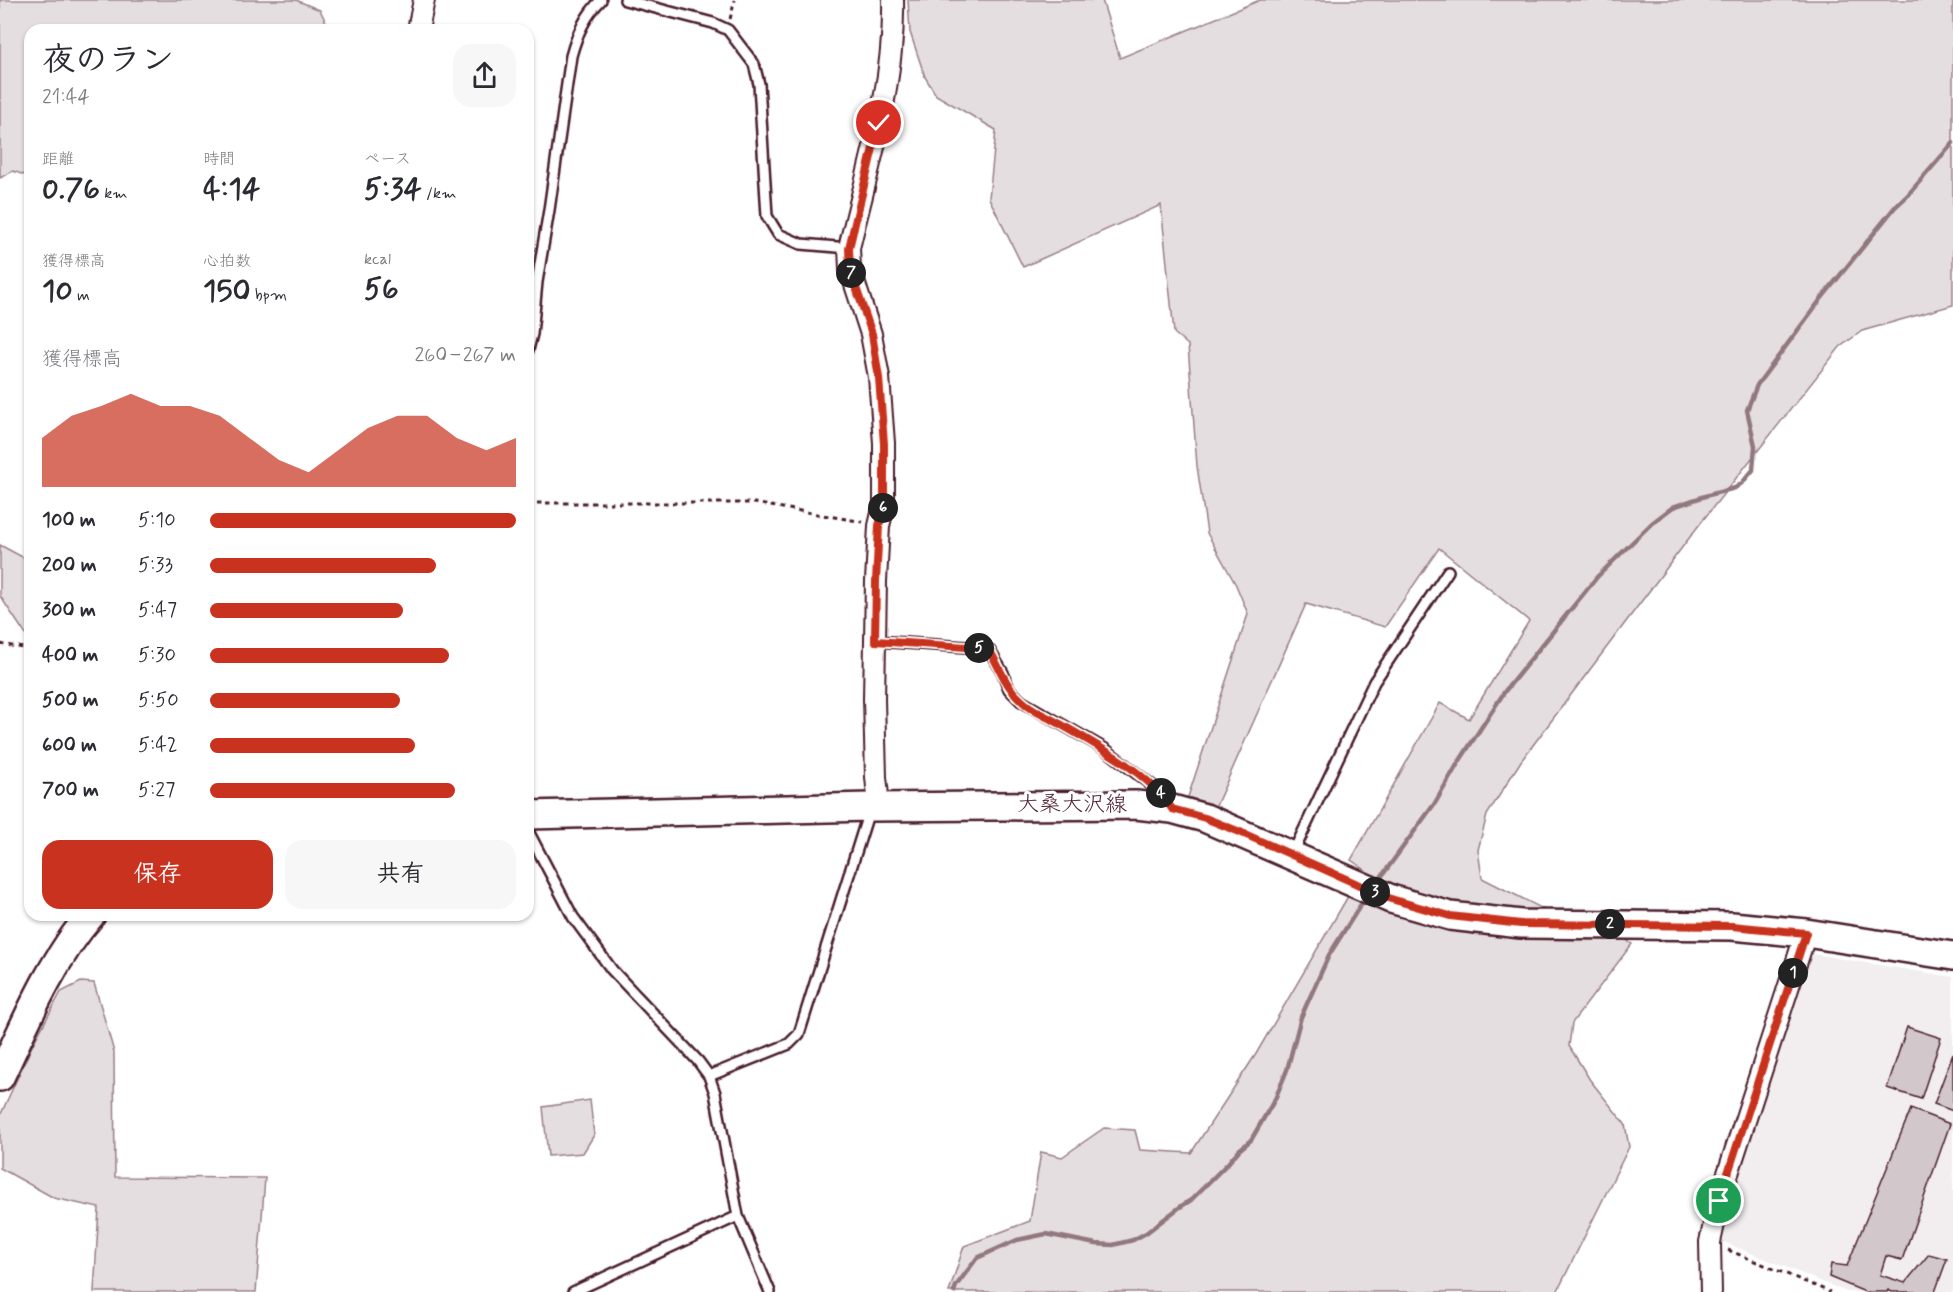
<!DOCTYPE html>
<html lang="ja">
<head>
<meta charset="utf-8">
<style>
	body { margin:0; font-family:Mynerve,"Klee One",sans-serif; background:#f7f7f7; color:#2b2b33; height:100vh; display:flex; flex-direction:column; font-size:22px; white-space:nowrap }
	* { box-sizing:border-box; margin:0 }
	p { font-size:20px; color:#7c7c81 }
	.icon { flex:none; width:33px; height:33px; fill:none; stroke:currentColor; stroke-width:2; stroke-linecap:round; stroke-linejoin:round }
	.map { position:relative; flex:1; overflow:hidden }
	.panel { position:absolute; left:24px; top:24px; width:510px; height:897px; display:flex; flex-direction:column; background:#fff; border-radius:18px; box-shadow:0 2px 4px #0004 }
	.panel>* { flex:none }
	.pin { position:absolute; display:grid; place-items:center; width:51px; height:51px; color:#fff; margin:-26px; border:3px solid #fff; border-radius:50%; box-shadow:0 2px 6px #0007 }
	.km { position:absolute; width:30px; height:30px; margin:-15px; border-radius:50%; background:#222; color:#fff; font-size:16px; line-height:30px; text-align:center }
	.round { display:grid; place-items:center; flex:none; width:63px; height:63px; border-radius:18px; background:#f7f7f7 }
	.headline { display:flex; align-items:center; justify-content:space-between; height:102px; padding:0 18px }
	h1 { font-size:33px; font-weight:800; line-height:45px }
	.figures { display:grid; grid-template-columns:repeat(3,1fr); gap:9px; height:102px; padding:6px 18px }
	.figures div { display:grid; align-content:center }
	.figures b { font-size:30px; font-weight:800 }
	.figures small { font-size:16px; font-weight:400 }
	.figures p { font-size:16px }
	.chart { height:168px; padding:12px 18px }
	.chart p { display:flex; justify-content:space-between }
	.chart svg { width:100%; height:108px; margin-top:6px; fill:#c8321e; opacity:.7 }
	.cta { display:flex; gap:12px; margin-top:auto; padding:12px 18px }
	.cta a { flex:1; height:69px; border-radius:18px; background:#c8321e; color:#fff; font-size:24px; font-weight:800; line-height:69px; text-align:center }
	.cta a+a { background:#f7f7f7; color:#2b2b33 }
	ul { padding:0 18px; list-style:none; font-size:20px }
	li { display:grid; grid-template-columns:96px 72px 1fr; align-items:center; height:45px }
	li i { height:15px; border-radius:8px; background:#c8321e }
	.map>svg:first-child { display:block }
	.built { fill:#f2eeef }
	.green { fill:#e5dee0; stroke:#987e86; stroke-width:1.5 }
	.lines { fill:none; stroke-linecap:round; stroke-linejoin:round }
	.stream { stroke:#91787e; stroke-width:4.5 }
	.building { fill:#d2c7cb; stroke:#4a1f2b; stroke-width:1.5 }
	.service-casing { stroke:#4a1f2b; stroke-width:14 }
	.minor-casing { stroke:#4a1f2b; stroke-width:24 }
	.secondary-casing { stroke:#4a1f2b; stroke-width:32 }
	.path { stroke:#4a1f2b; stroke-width:3; stroke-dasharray:4.5 4.5; stroke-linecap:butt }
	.service { stroke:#fff; stroke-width:9 }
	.minor { stroke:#fff; stroke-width:20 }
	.secondary { stroke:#fff; stroke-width:27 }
	.route-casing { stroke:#fff; stroke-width:12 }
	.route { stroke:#c8321e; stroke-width:8 }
	.labels { text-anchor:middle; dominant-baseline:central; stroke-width:6; stroke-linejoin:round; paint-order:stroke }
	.street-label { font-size:22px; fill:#4a1f2b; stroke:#fff }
</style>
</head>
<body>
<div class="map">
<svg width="1953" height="1292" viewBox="0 0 1953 1292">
	<rect width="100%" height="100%" fill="#fff"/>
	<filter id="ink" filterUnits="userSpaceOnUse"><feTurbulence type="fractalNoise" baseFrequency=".0167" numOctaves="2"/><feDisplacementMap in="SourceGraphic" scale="12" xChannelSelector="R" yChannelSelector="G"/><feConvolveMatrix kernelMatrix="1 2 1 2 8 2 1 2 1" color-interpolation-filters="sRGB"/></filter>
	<g filter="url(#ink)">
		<path class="built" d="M1807,953L1953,977V1292H1847L1721,1241L1727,1197Z"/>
		<path class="green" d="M0,0H296L320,10L328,26L324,30H30V177L13,171L0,178Z
			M908,0H1102L1120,58L1260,0H1953V305L1862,331L1840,347L1699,525L1521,761L1487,815L1478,850L1482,878L1557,916L1626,940L1632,944L1572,1023L1569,1046L1590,1080L1625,1124L1629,1147L1557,1292H949L964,1246L1030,1221L1041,1152L1062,1157L1104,1128L1135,1130L1140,1150L1191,1153L1256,1054L1364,869L1351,860L1440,703L1469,719L1529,621L1439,548L1385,627L1306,604L1215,808L1188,797L1248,614L1236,585L1207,533L1197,466L1188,345L1174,333L1161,205L1023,267L989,198L996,130L936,95L925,77L910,32Z
			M0,545L28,560L30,567V641L0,596Z
			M81,982L94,983L114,1052L115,1177L265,1178L256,1292H94L99,1208L54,1198L0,1168V1116L33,1044L61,992Z
			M590,1100L594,1135L583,1153L548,1156L543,1107Z"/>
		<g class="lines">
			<path class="stream" d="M1376,884L1435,803L1457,765L1505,691L1597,577L1652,523L1673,507L1705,496L1735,488L1742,483L1753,470L1755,446L1747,410L1757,385L1821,299L1895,207L1907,196L1953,143
				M954,1292L956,1286L977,1258L1017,1240L1046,1234L1096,1244L1113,1245L1133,1240L1146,1233L1180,1207L1191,1200L1228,1163L1239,1150L1251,1140L1275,1099L1287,1070L1301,1017L1329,955L1365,898"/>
		</g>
		<path class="building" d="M1907,1027L1941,1038L1921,1099L1887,1088Z
			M1953,1053V1111L1934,1104Z
			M1911,1109L1950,1124L1902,1260L1886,1256L1880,1275L1905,1283L1929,1254L1947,1259L1935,1292H1892L1888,1290L1887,1292H1865L1829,1277L1831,1264L1847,1266Z"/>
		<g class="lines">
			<g class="service-casing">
				<path id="service" d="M625,0L713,23L728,30L754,64L759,84L767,216L778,234L801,244L849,248
					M528,350L532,334L537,282L549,210L571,56C577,34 585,16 601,0
					M875,641L982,648L990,651L1003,673L1009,689L1021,701L1105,749L1163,794L1169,804
					M528,831L573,917L612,970L698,1061L709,1076L715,1093L738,1216L770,1292
					M1293,853L1374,682L1448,571
					M709,1076L789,1044L799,1034L869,811
					M573,1292L738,1216"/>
			</g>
			<g class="minor-casing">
				<path id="minor" d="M418,30L424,0
					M879,806L876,777L874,699L875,641L876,581L879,526L884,504V443L879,377L871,334L850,269L849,248C868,167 895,85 893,0
					M1711,1292L1710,1242L1719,1201L1806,933"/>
			</g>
			<g class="secondary-casing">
				<path id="secondary" d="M528,815L870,807L1136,805L1172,809L1205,818L1391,899L1450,916L1521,924L1732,926L1806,933L1953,956
					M0,1077C25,1024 52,959 91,915"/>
			</g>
			<path class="path" d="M730,19L735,0
				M528,503H754L863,522
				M0,644L30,649
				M1728,1250L1830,1292"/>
			<use href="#service" class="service"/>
			<use href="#minor" class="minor"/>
			<use href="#secondary" class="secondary"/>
		</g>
	</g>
	<g class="lines" filter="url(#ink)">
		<g class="route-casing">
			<path id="route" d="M879,123L849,248L850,270L872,334L879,378L884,444V504L879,526L876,581L875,641L982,648L990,651C999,667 1006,686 1019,698C1030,710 1048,717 1062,725C1097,745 1151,775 1172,809L1205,818L1240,832L1391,899L1450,916L1521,924L1732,926L1806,933L1719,1201"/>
		</g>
		<use href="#route" class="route"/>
	</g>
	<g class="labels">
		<g class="street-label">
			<text x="1072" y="805">大桑大沢線</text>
		</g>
	</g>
</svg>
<div class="pin" style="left:1719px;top:1201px;background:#1e9e55"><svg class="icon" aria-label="arrive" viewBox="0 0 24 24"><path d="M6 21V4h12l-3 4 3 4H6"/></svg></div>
<div class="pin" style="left:879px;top:123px;background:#d93025"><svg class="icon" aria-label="check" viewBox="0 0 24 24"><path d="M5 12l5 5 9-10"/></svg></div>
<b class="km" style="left:1793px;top:973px">1</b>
<b class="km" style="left:1610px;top:924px">2</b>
<b class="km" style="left:1375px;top:892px">3</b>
<b class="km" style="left:1161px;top:793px">4</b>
<b class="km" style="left:979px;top:648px">5</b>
<b class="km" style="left:883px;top:508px">6</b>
<b class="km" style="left:851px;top:273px">7</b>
<section class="panel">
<div class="headline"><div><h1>夜のラン</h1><p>21:44</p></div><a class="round"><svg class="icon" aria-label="share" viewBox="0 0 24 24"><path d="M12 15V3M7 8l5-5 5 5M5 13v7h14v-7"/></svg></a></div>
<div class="figures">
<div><p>距離</p><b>0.76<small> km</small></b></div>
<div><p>時間</p><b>4:14</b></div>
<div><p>ペース</p><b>5:34<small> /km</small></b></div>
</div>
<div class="figures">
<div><p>獲得標高</p><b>10<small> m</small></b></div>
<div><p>心拍数</p><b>150<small> bpm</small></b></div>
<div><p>kcal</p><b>56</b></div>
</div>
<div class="chart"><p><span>獲得標高</span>260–267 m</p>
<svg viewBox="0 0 160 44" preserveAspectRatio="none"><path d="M0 44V24L10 15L20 11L30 6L40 11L50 11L60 15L70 24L80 33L90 38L100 29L110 20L120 15L130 15L140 24L150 29L160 24V44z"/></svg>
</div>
<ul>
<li><b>100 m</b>5:10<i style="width:100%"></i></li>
<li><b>200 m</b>5:33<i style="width:74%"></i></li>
<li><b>300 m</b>5:47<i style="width:63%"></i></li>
<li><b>400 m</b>5:30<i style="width:78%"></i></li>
<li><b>500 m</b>5:50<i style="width:62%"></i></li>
<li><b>600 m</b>5:42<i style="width:67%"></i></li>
<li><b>700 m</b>5:27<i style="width:80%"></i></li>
</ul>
<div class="cta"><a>保存</a><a>共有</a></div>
</section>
</div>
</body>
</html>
